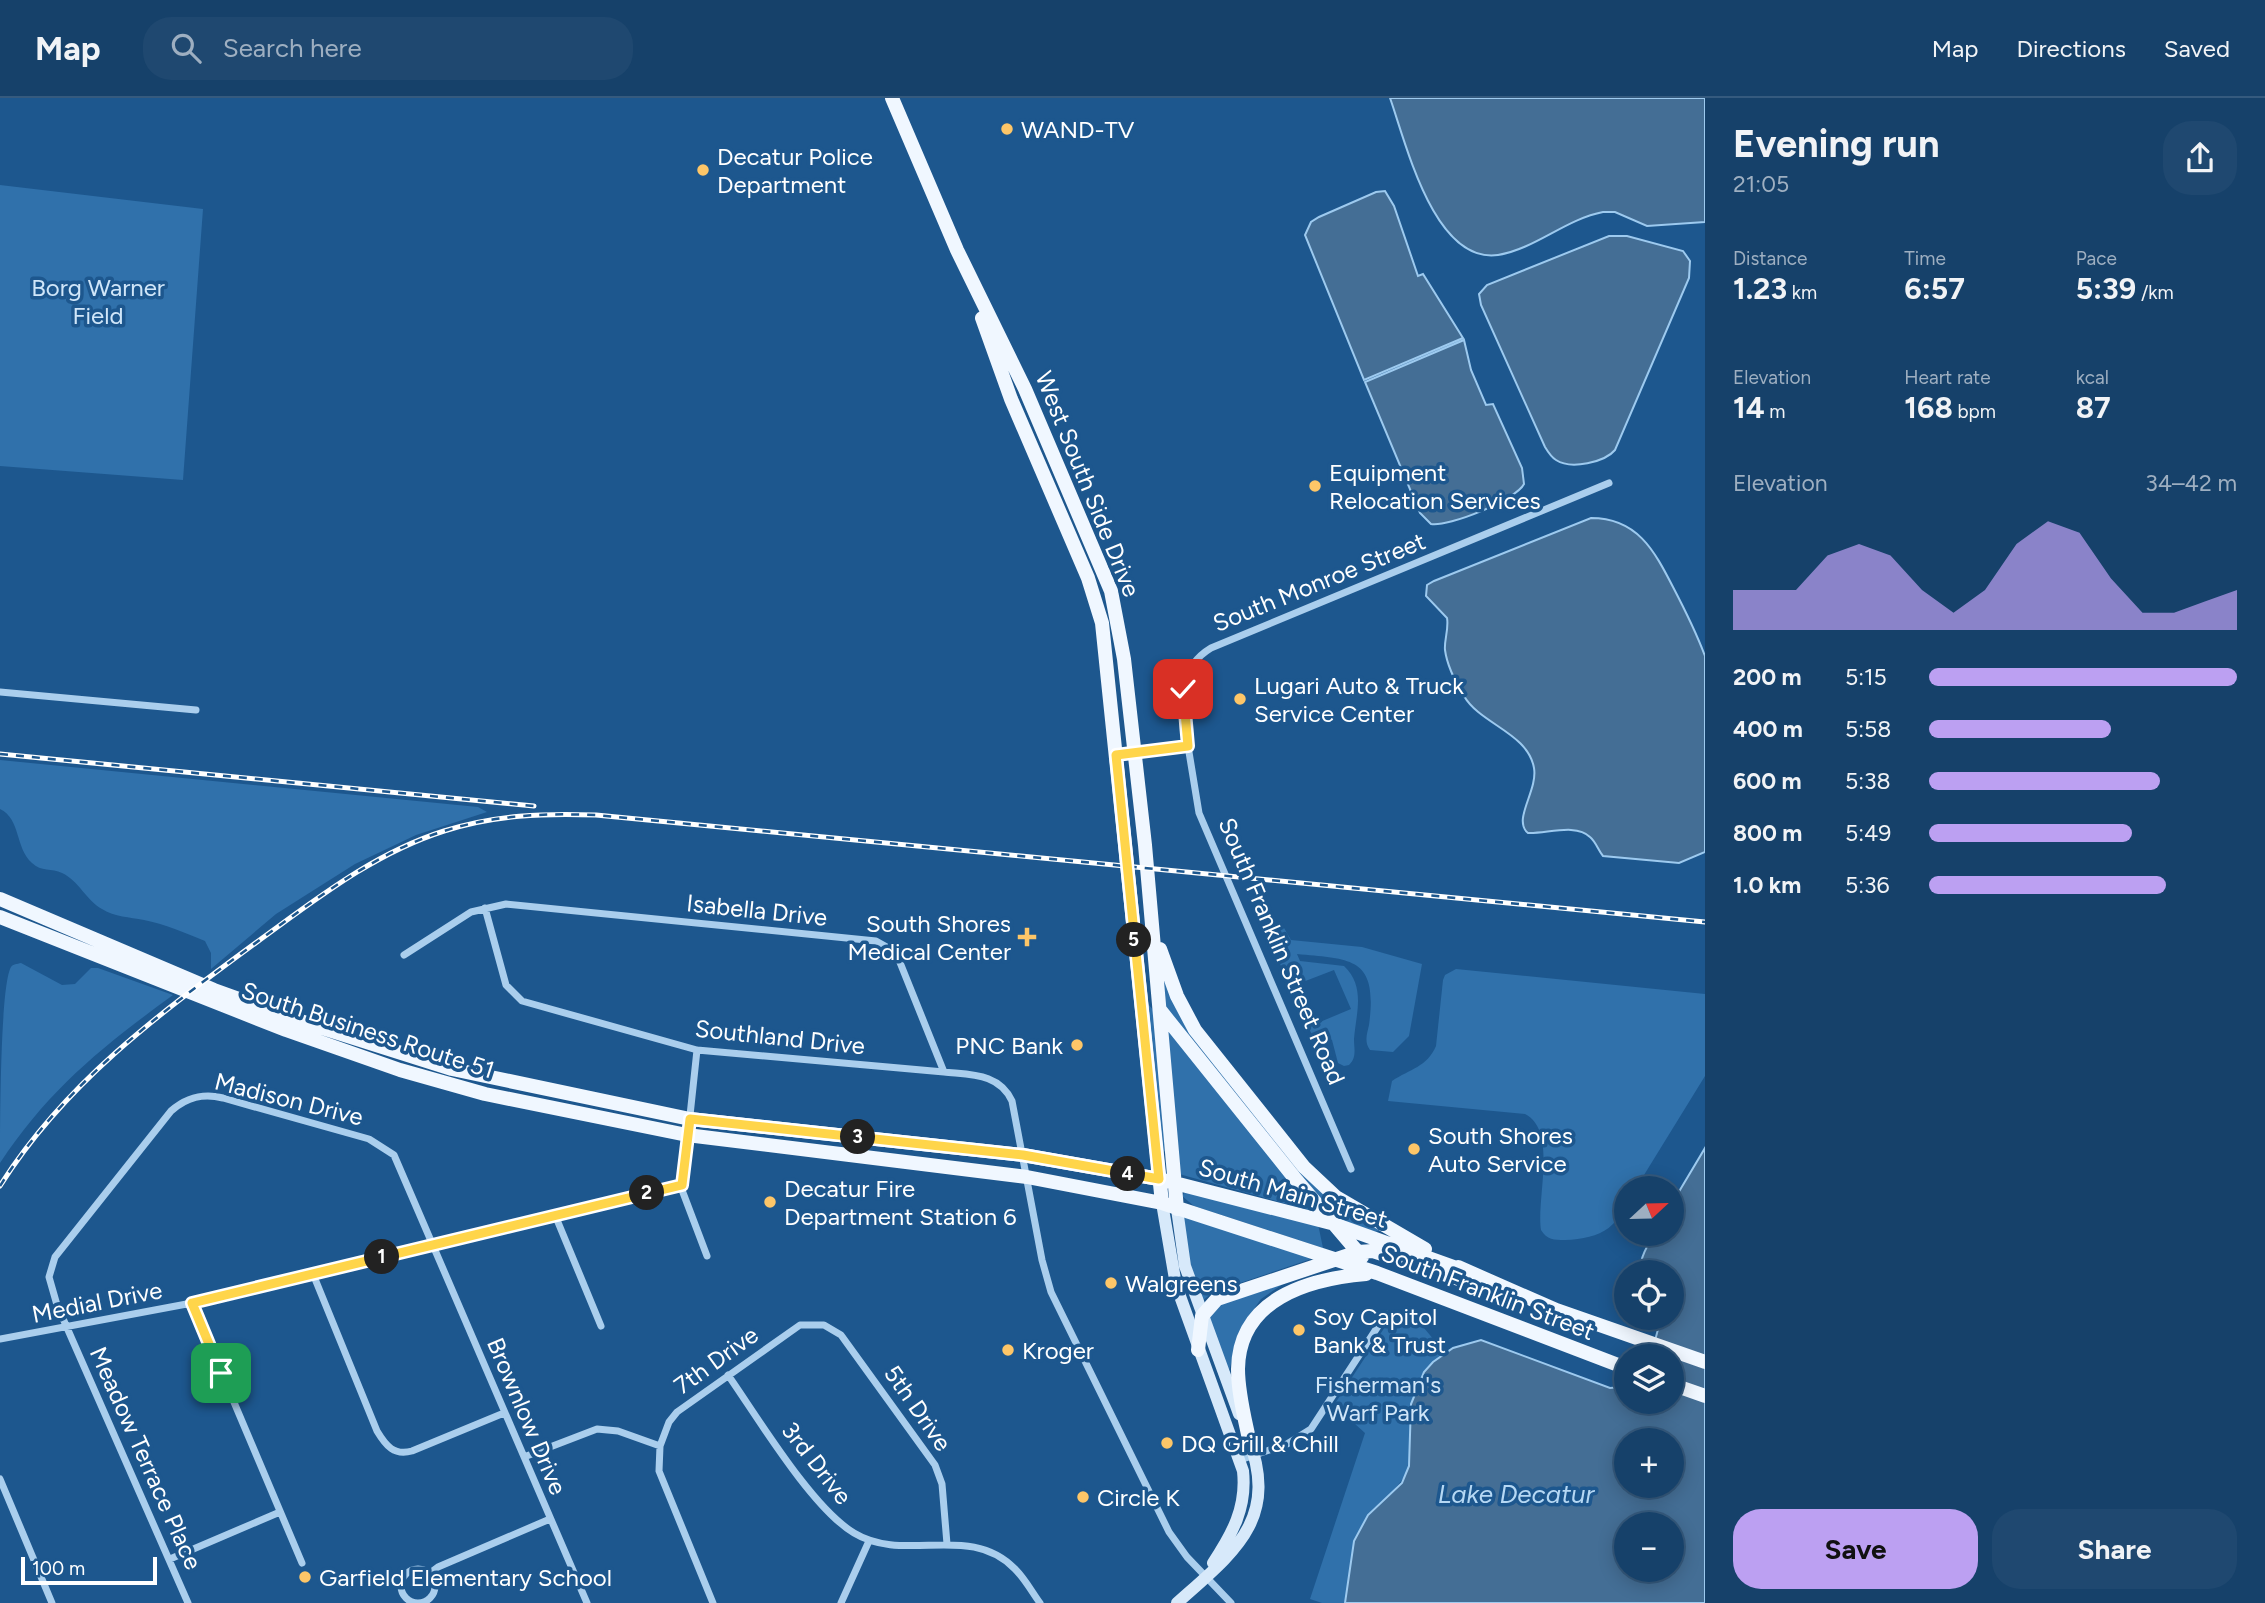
<!DOCTYPE html>
<html lang="en">
<head>
<meta charset="utf-8">
<style>
	body { margin:0; font-family:Figtree,sans-serif; background:#1f4870; color:#f1f3f6; height:100vh; display:flex; flex-direction:column; font-size:26px; white-space:nowrap }
	* { box-sizing:border-box; margin:0 }
	p { font-size:23px; color:#9eafc1 }
	.icon { flex:none; width:38px; height:38px; fill:none; stroke:currentColor; stroke-width:2; stroke-linecap:round; stroke-linejoin:round }
	.map { position:relative; flex:1; overflow:hidden }
	.panel { display:flex; flex-direction:column; background:#16416a; width:560px }
	.panel>* { flex:none }
	.needle { width:46px; rotate:68deg }
	.fabs { position:absolute; left:1614px; top:1078px; display:grid; gap:14px }
	.fabs a { display:grid; place-items:center; width:70px; height:70px; border-radius:50%; background:#16416a; box-shadow:0 4px 18px #0003,0 0 0 2px #355a7e; font-size:35px }
	.scale { position:absolute; left:21px; bottom:18px; width:136px; box-sizing:border-box; padding-left:7px; border:4px solid #fff; border-top:0; font-size:19px; line-height:24px; white-space:nowrap; color:#fff; -webkit-text-stroke:5px #1d578e; paint-order:stroke }
	.pin { position:absolute; display:grid; place-items:center; width:60px; height:60px; color:#fff; margin:-30px; border-radius:14px; box-shadow:0 4px 10px #0006 }
	.km { position:absolute; width:35px; height:35px; margin:-18px; border-radius:50%; background:#222; color:#fff; font-size:19px; line-height:35px; text-align:center }
	.round { display:grid; place-items:center; flex:none; width:74px; height:74px; border-radius:28px; background:#1f4870 }
	.head { display:flex; align-items:center; justify-content:space-between; height:119px; padding:0 28px }
	h1 { font-size:38px; font-weight:700; line-height:52px }
	.stats { display:grid; grid-template-columns:repeat(3,1fr); gap:10px; height:119px; padding:7px 28px }
	.stats div { display:grid; align-content:center }
	.stats b { font-size:30px; font-weight:700 }
	.stats small { font-size:19px; font-weight:400 }
	.stats p { font-size:19px }
	.chart { height:196px; padding:14px 28px }
	.chart p { display:flex; justify-content:space-between }
	.chart svg { width:100%; height:126px; margin-top:7px; fill:#bca0f2; opacity:.7 }
	.cta { display:flex; gap:14px; margin-top:auto; padding:14px 28px }
	.cta a { flex:1; height:80px; border-radius:28px; background:#bca0f2; color:#111; font-size:28px; font-weight:700; line-height:80px; text-align:center }
	.cta a+a { background:#1f4870; color:#f1f3f6 }
	ul { padding:0 28px; list-style:none; font-size:23px }
	li { display:grid; grid-template-columns:112px 84px 1fr; align-items:center; height:52px }
	li i { height:18px; border-radius:9px; background:#bca0f2 }
	header { display:flex; align-items:center; gap:42px; box-sizing:border-box; height:98px; padding:0 35px; background:#16416a; border-bottom:2px solid #355a7e }
	header strong { font-size:33px }
	nav { display:flex; gap:38px; margin-inline-start:auto; font-size:24px }
	.search { width:490px; height:63px; background:#1f4870; display:flex; align-items:center; gap:18px; box-sizing:border-box; padding:0 24px; border-radius:28px; color:#9eafc1; font-size:26px }
	main { display:flex; flex:1; min-height:0 }
	.map>svg:first-child { display:block }
	.green { fill:#3071ab }
	.water { fill:#446e95; stroke:#9dcaef; stroke-width:2; fill-rule:evenodd }
	.lines { fill:none; stroke-linecap:round; stroke-linejoin:round }
	.street { stroke:#aaceed; stroke-width:7 }
	.secondary { stroke:#d7e9fa; stroke-width:12 }
	.primary { stroke:#f0f7ff; stroke-width:14 }
	.rail-casing { stroke:#fff; stroke-width:5 }
	.rail { stroke:#1d578e; stroke-width:2.5; stroke-dasharray:8; stroke-linecap:butt }
	.route-casing { stroke:#fff; stroke-width:14 }
	.route { stroke:#ffd54a; stroke-width:9 }
	.poi-dot { fill:#fdc668; stroke:#1d578e; stroke-width:2.5 }
	.labels { text-anchor:middle; dominant-baseline:central; stroke-width:7; stroke-linejoin:round; paint-order:stroke }
	.poi-label { font-size:24px; fill:#fff; stroke:#1d578e; text-anchor:start }
	.park-label { font-size:24px; fill:#d0e6f9; stroke:#1d578e }
	.street-label { font-size:24px; fill:#fff; stroke:#1d578e }
	.water-label { font-size:26px; font-style:italic; fill:#b6d8f4; stroke:#1d578e }
</style>
</head>
<body>
<header>
<strong>Map</strong>
<div class="search"><svg class="icon" aria-label="search" viewBox="0 0 24 24"><circle cx="10" cy="10" r="6"/><path d="M15 15l6 6"/></svg>Search here</div>
<nav><a>Map</a><a>Directions</a><a>Saved</a></nav>
</header>
<main>
<div class="map">
<svg width="1705" height="1505" viewBox="0 0 1705 1505">
	<rect width="100%" height="100%" fill="#1d578e"/>
	<path class="green" d="M0,87L203,111L183,382L0,368Z
		M0,662L478,709L487,714L416,737L355,766L276,816L211,871V855L205,843C186,835 164,826 144,822C129,819 115,819 102,811C86,802 79,783 62,775C52,770 41,774 32,765C15,750 21,721 0,711Z
		M1264,829L1284,830L1291,842L1362,849L1422,866L1409,938L1393,954L1370,952C1364,944 1367,936 1369,927C1378,860 1353,861 1297,856L1300,863L1344,868C1366,889 1356,915 1354,941C1354,951 1357,959 1349,967L1344,968L1338,965L1332,942L1327,939L1315,942L1308,929L1351,911L1334,872L1295,887L1299,897L1294,898Z
		M1158,856L1172,895L1299,1066L1381,1132L1375,1134L1335,1120L1163,909Z
		M21,865L62,887L75,886L91,870H98L173,897C102,949 49,991 0,1065C0,1033 0,888 11,869C13,866 17,866 21,865Z
		M1456,871L1705,896V978L1636,1090H1626C1626,1128 1600,1141 1565,1142C1554,1142 1547,1142 1541,1132C1536,1100 1558,1033 1525,1016L1388,1003L1392,983C1410,971 1427,969 1436,948L1443,882L1445,877Z
		M1147,905L1155,914L1167,1052L1163,1054Z
		M1164,925L1316,1114L1179,1076Z
		M1185,1094L1318,1126L1323,1150L1194,1108L1182,1098Z
		M1183,1118L1311,1160V1161L1213,1194L1201,1204L1190,1170Z
		M1336,1168L1283,1186L1261,1201L1242,1228L1229,1273L1208,1223L1210,1216L1221,1205Z
		M1396,1212L1424,1230L1445,1255C1422,1273 1409,1296 1410,1325C1410,1340 1414,1354 1409,1369C1404,1384 1392,1391 1385,1404C1368,1435 1351,1470 1345,1505H1322L1310,1501L1365,1335L1334,1307Z"/>
	<path class="water" d="M1390,0H1705V124L1647,128L1615,114H1603C1566,121 1535,151 1498,157C1434,166 1406,45 1390,0Z
		M1385,93L1394,108L1418,178L1423,176L1463,240L1364,282L1305,137L1311,124L1319,119L1376,94Z
		M1609,138H1627L1683,153L1690,163L1689,180L1615,352C1605,364 1571,372 1556,362C1551,359 1548,354 1545,349L1481,207L1479,196L1487,187Z
		M1464,242L1471,272L1486,307L1493,306L1522,370L1524,386C1516,402 1449,429 1431,426L1420,415L1365,284Z
		M1591,420C1637,420 1654,452 1673,489C1685,512 1696,534 1705,558V754L1679,765L1603,758C1598,752 1596,744 1590,739C1576,725 1546,736 1528,735C1512,722 1538,693 1534,670C1528,635 1480,626 1464,598C1456,585 1447,567 1445,552C1444,542 1449,531 1447,520L1426,498L1427,487L1434,483Z
		M1705,1050V1505H1345L1354,1443L1368,1417L1402,1385L1409,1368L1411,1306L1424,1274L1433,1264L1453,1250L1481,1242L1610,1290L1621,1289L1626,1284V1304H1671V1258H1646L1652,1254L1661,1220H1671V1174H1640C1640,1159 1647,1148 1655,1136H1671V1107ZM1626,1342H1671V1388H1626ZM1626,1426H1671V1472H1626Z"/>
	<g class="lines">
		<path class="street" d="M0,594L196,612
			M1188,648L1199,715L1351,1071
			M1116,657L1188,648C1185,610 1173,573 1211,550L1609,385
			M485,810L506,887L522,903L697,952L944,974C971,977 999,975 1012,1003L1042,1162L1051,1194L1169,1434L1187,1459L1231,1505
			M404,857L471,814L506,806L876,843L892,852L899,862L944,974
			M697,952L682,1092L707,1158
			M555,1117L601,1228
			M313,1176L377,1333C386,1348 394,1358 412,1353L504,1315
			M192,1205L302,1465
			M0,1241L192,1205L682,1086
			M728,1277C758,1320 812,1410 854,1435C905,1466 970,1424 1015,1471C1025,1481 1032,1494 1040,1505
			M524,1359L597,1331L618,1333L660,1348
			M1240,1362L1287,1346L1311,1331L1386,1216
			M0,1381L52,1505
			M170,1461L280,1414
			M401 1488a17 17 0 1 1 34 0a17 17 0 1 1-34 0Z
			M430,1475L438,1469L550,1421
			M188,1505L57,1207L49,1179L55,1159L171,1013C187,999 203,995 223,1000L369,1041L394,1057L587,1505
			M713,1505L659,1373L660,1348L669,1324L677,1314L800,1227H824L841,1237L935,1367L942,1386L947,1446
			M841,1505L869,1443"/>
		<path class="secondary" d="M1162,1105L1176,1187L1243,1373C1247,1410 1232,1436 1213,1465
			M1177,1111L1185,1168L1239,1316
			M1177,1505C1234,1454 1280,1422 1248,1339"/>
		<path class="primary" d="M892,0L957,152L1025,291L1111,493L1124,561L1145,747L1177,1111
			M982,220L1011,301L1088,480L1102,525L1162,1105
			M0,801L214,892L291,920L452,971L690,1021L1023,1057L1159,1081L1331,1125L1465,1173
			M0,819L286,932L400,972L485,996L687,1037L1027,1079L1162,1105L1377,1175L1626,1270
			M1160,851L1177,898L1195,932L1304,1069L1336,1099L1425,1151
			M1160,912L1293,1078L1362,1159
			M1458,1169L1556,1212
			M1548,1209L1705,1264
			M1198,1252L1202,1218L1217,1201L1358,1154L1373,1153L1465,1183
			M1671,1286L1705,1298
			M1250,1346C1245,1321 1238,1296 1238,1271C1239,1201 1308,1181 1366,1176"/>
		<g class="rail-casing">
			<path id="rail" d="M0,656L534,708
				M0,1088C66,983 163,913 261,841C319,799 375,755 444,733C494,717 544,715 596,717L1705,824"/>
		</g>
		<use href="#rail" class="rail"/>
	</g>
	<g class="lines">
		<g class="route-casing">
			<path id="route" d="M221,1275L192,1205L682,1087L690,1021L1023,1057L1159,1081L1116,657L1188,648L1183,591"/>
		</g>
		<use href="#route" class="route"/>
	</g>
	<g class="poi-dot">
		<circle cx="1007" cy="31" r="7"/>
		<circle cx="703" cy="72" r="7"/>
		<circle cx="1315" cy="388" r="7"/>
		<circle cx="1240" cy="601" r="7"/>
		<path d="M1023.5 828.5h7v7h7v7h-7v7h-7v-7h-7v-7h7z"/>
		<circle cx="1077" cy="947" r="7"/>
		<circle cx="1414" cy="1051" r="7"/>
		<circle cx="770" cy="1104" r="7"/>
		<circle cx="1111" cy="1185" r="7"/>
		<circle cx="1299" cy="1232" r="7"/>
		<circle cx="1008" cy="1252" r="7"/>
		<circle cx="1167" cy="1345" r="7"/>
		<circle cx="1083" cy="1399" r="7"/>
		<circle cx="305" cy="1479" r="7"/>
	</g>
	<g class="labels">
		<g class="poi-label">
			<text x="1021" y="31">WAND-TV</text>
			<text x="717" y="58">Decatur Police<tspan x="717" dy="28">Department</tspan></text>
			<text x="1329" y="374">Equipment<tspan x="1329" dy="28">Relocation Services</tspan></text>
			<text x="1254" y="587">Lugari Auto &amp; Truck<tspan x="1254" dy="28">Service Center</tspan></text>
			<text x="1011" y="825" text-anchor="end">South Shores<tspan x="1011" dy="28">Medical Center</tspan></text>
			<text x="1063" y="947" text-anchor="end">PNC Bank</text>
			<text x="1428" y="1037">South Shores<tspan x="1428" dy="28">Auto Service</tspan></text>
			<text x="784" y="1090">Decatur Fire<tspan x="784" dy="28">Department Station 6</tspan></text>
			<text x="1125" y="1185">Walgreens</text>
			<text x="1313" y="1218">Soy Capitol<tspan x="1313" dy="28">Bank &amp; Trust</tspan></text>
			<text x="1022" y="1252">Kroger</text>
			<text x="1181" y="1345">DQ Grill &amp; Chill</text>
			<text x="1097" y="1399">Circle K</text>
			<text x="319" y="1479">Garfield Elementary School</text>
		</g>
		<g class="park-label">
			<text x="98" y="189">Borg Warner<tspan x="98" dy="28">Field</tspan></text>
			<text x="1378" y="1286">Fisherman's<tspan x="1378" dy="28">Warf Park</tspan></text>
		</g>
		<g class="street-label">
			<text transform="translate(1088 386) rotate(68)">West South Side Drive</text>
			<text transform="translate(1319 484) rotate(-22)">South Monroe Street</text>
			<text transform="translate(757 812) rotate(6)">Isabella Drive</text>
			<text transform="translate(1282 853) rotate(67)">South Franklin Street Road</text>
			<text transform="translate(368 932) rotate(18)">South Business Route 51</text>
			<text transform="translate(780 939) rotate(6)">Southland Drive</text>
			<text transform="translate(289 1001) rotate(14)">Madison Drive</text>
			<text transform="translate(1293 1095) rotate(16)">South Main Street</text>
			<text transform="translate(1488 1194) rotate(21)">South Franklin Street</text>
			<text transform="translate(97 1204) rotate(-11)">Medial Drive</text>
			<text transform="translate(716 1262) rotate(-36)">7th Drive</text>
			<text transform="translate(918 1310) rotate(55)">5th Drive</text>
			<text transform="translate(527 1318) rotate(67)">Brownlow Drive</text>
			<text transform="translate(146 1360) rotate(66)">Meadow Terrace Place</text>
			<text transform="translate(817 1365) rotate(52)">3rd Drive</text>
		</g>
		<g class="water-label">
			<text x="1516" y="1396">Lake Decatur</text>
		</g>
	</g>
</svg>
<div class="fabs">
<a><svg class="needle" viewBox="-14 -14 28 28"><path d="M0-13l5 13h-10z" fill="#e53935"/><path d="M0 13l5-13h-10z" fill="#9eafc1"/></svg></a>
<a><svg class="icon" aria-label="locate" viewBox="0 0 24 24"><circle cx="12" cy="12" r="6"/><path d="M12 2v4M12 18v4M2 12h4M18 12h4"/></svg></a>
<a><svg class="icon" aria-label="layers" viewBox="0 0 24 24"><path d="M12 4l9 5-9 5-9-5zM3 14l9 5 9-5"/></svg></a>
<a>+</a>
<a>−</a>
</div>
<div class="scale">100 m</div>
<div class="pin" style="left:221px;top:1275px;background:#1e9e55"><svg class="icon" aria-label="arrive" viewBox="0 0 24 24"><path d="M6 21V4h12l-3 4 3 4H6"/></svg></div>
<div class="pin" style="left:1183px;top:591px;background:#d93025"><svg class="icon" aria-label="check" viewBox="0 0 24 24"><path d="M5 12l5 5 9-10"/></svg></div>
<b class="km" style="left:382px;top:1159px">1</b>
<b class="km" style="left:647px;top:1095px">2</b>
<b class="km" style="left:858px;top:1039px">3</b>
<b class="km" style="left:1128px;top:1076px">4</b>
<b class="km" style="left:1134px;top:842px">5</b>
</div>
<section class="panel">
<div class="head"><div><h1>Evening run</h1><p>21:05</p></div><a class="round"><svg class="icon" aria-label="share" viewBox="0 0 24 24"><path d="M12 15V3M7 8l5-5 5 5M5 13v7h14v-7"/></svg></a></div>
<div class="stats">
<div><p>Distance</p><b>1.23<small> km</small></b></div>
<div><p>Time</p><b>6:57</b></div>
<div><p>Pace</p><b>5:39<small> /km</small></b></div>
</div>
<div class="stats">
<div><p>Elevation</p><b>14<small> m</small></b></div>
<div><p>Heart rate</p><b>168<small> bpm</small></b></div>
<div><p>kcal</p><b>87</b></div>
</div>
<div class="chart"><p><span>Elevation</span>34–42 m</p>
<svg viewBox="0 0 160 44" preserveAspectRatio="none"><path d="M0 44V30L10 30L20 30L30 18L40 14L50 18L60 30L70 38L80 30L90 14L100 6L110 10L120 26L130 38L140 38L150 34L160 30V44z"/></svg>
</div>
<ul>
<li><b>200 m</b>5:15<i style="width:100%"></i></li>
<li><b>400 m</b>5:58<i style="width:59%"></i></li>
<li><b>600 m</b>5:38<i style="width:75%"></i></li>
<li><b>800 m</b>5:49<i style="width:66%"></i></li>
<li><b>1.0 km</b>5:36<i style="width:77%"></i></li>
</ul>
<div class="cta"><a>Save</a><a>Share</a></div>
</section>
</main>
</body>
</html>
